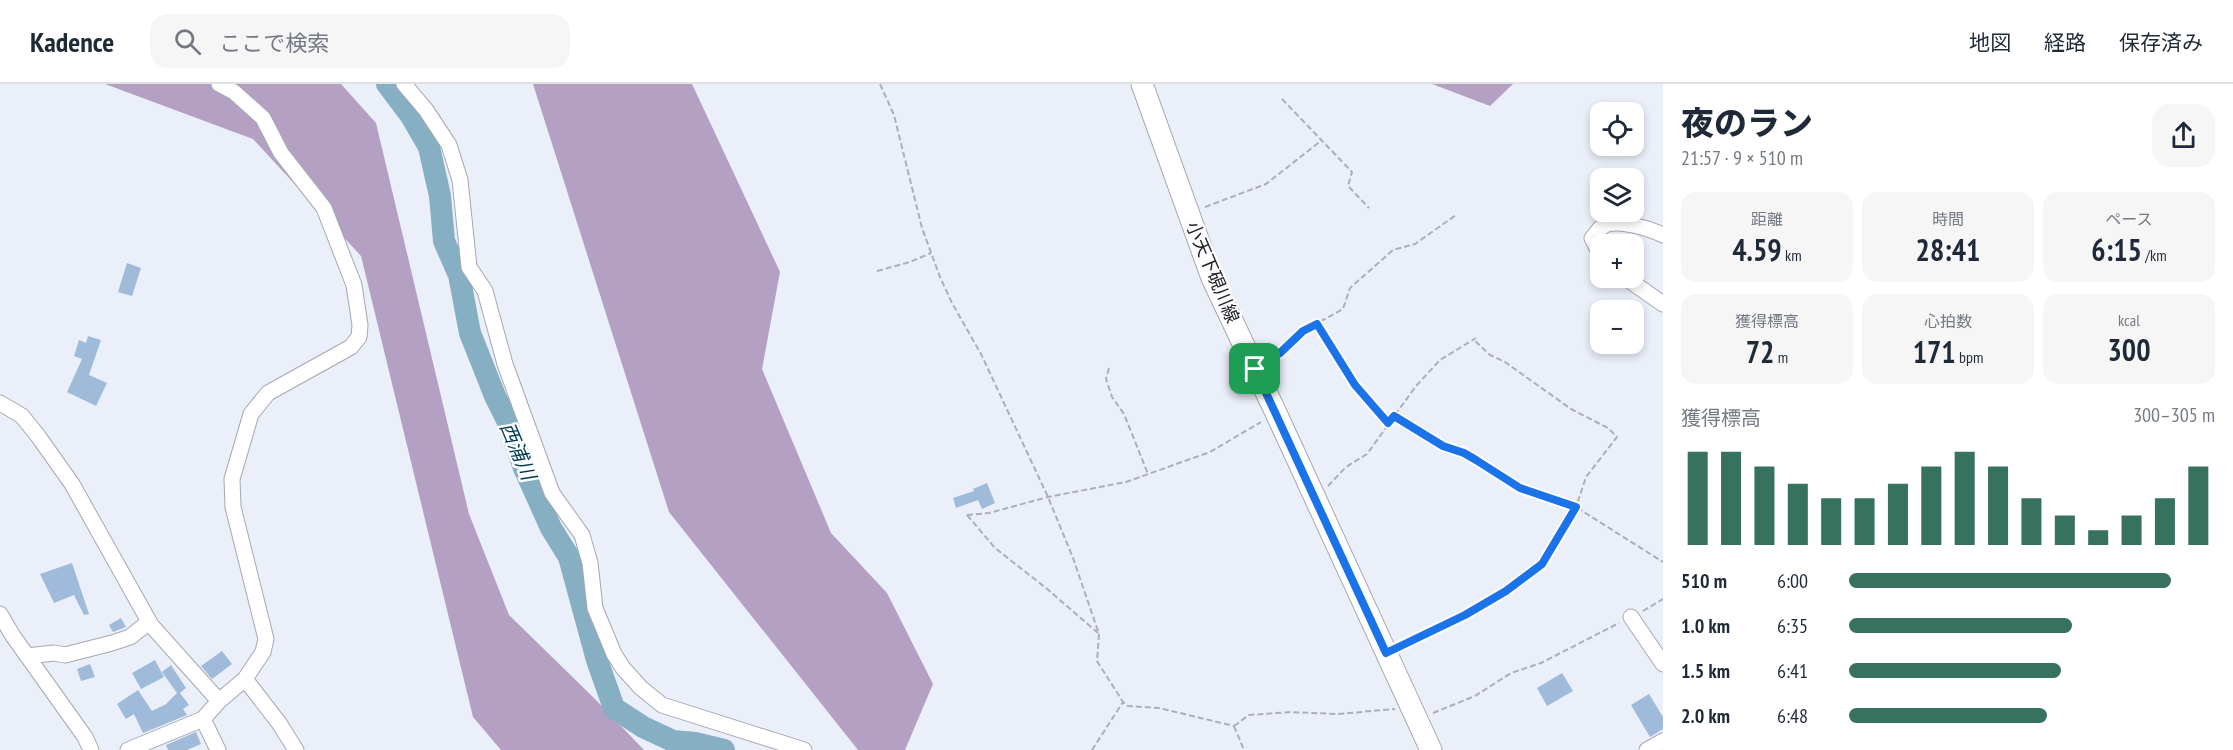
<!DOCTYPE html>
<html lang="ja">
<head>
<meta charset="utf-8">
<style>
	body { margin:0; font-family:"PT Sans Narrow","Noto Sans JP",sans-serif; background:#f6f6f7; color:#1f2937; height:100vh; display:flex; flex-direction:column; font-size:22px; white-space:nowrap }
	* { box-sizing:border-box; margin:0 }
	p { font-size:20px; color:#747a83 }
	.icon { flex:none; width:33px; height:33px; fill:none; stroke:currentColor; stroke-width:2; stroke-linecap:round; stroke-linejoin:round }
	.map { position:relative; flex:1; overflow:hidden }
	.panel { display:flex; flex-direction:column; background:#fff; width:570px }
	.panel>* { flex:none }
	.buttons { position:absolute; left:1590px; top:18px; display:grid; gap:12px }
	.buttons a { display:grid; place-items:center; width:54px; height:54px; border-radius:12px; background:#fff; box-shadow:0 3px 9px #0003; font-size:30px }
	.pin { position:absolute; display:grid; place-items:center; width:51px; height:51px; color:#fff; margin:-26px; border-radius:12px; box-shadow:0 3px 9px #0006 }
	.round { display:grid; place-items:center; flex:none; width:63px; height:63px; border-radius:18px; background:#f6f6f7 }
	.overview { display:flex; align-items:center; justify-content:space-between; height:102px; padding:0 18px }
	h1 { font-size:33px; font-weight:800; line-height:45px }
	.metrics { display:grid; grid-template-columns:repeat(3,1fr); gap:9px; height:102px; padding:6px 18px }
	.metrics div { display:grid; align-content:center; border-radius:15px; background:#f6f6f7; text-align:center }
	.metrics b { font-size:30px; font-weight:800 }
	.metrics small { font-size:16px; font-weight:400 }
	.metrics p { font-size:16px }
	.chart { height:168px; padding:12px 18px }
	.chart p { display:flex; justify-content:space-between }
	.chart svg { width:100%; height:108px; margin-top:6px; stroke:#36725d; stroke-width:6 }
	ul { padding:0 18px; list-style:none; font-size:20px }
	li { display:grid; grid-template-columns:96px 72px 1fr; align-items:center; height:45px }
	li i { height:15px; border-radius:8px; background:#36725d }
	header { display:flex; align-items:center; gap:36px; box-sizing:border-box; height:84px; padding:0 30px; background:#fff; border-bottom:2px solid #e0e1e3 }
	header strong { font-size:28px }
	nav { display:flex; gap:33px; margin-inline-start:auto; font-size:21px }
	.search { width:420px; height:54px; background:#f6f6f7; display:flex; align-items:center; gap:15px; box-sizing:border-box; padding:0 21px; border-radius:18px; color:#747a83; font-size:22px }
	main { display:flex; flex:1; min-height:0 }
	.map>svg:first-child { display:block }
	.forest { fill:#b4a0c2 }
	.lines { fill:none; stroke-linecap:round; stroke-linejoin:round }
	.river { stroke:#86afc3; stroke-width:22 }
	.building { fill:#9fbbd9 }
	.street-casing { stroke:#a5a8b2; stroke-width:17 }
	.secondary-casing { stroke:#a5a8b2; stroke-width:23 }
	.path { stroke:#acafb7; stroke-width:2; stroke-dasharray:6 3; stroke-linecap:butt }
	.street { stroke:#fff; stroke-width:15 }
	.secondary { stroke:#fff; stroke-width:21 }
	.route-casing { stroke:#fff; stroke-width:12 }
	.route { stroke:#1a73e8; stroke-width:8 }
	.labels { text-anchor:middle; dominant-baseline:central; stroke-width:5; stroke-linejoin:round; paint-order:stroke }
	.street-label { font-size:18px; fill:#212226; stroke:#fcfcfe }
	.water-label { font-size:20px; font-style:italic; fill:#023e53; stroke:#fcfcfe }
</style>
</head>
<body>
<header>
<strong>Kadence</strong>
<div class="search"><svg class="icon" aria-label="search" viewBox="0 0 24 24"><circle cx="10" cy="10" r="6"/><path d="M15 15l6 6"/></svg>ここで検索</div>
<nav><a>地図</a><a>経路</a><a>保存済み</a></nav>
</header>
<main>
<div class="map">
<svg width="1663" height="666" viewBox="0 0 1663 666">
	<rect width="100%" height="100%" fill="#ebeff9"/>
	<path class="forest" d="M105,0H341L376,39L469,430L509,531L595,615L644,666H501L473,633L361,172L253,55Z
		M533,0H692L780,188L762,285L831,449L887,509L933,600L905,666H858L669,428Z
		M1432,0H1513L1490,22Z"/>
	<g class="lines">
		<path class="river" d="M387,0L411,32L429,63L440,112L444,157L459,191L470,249L495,312L507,336L524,384L551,444L569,473L597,576L614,624L643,643L673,657L695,659L724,666"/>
	</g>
	<path class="building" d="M127,179L141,184L132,212L118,208Z
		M88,252L101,256L89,291L107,299L96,322L67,308L82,275L74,272L79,256L86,259Z
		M987,399L995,419L982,425L978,416L956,424L953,414L974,407L973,405Z
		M72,479L89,530L84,531L74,511L54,519L40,490Z
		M121,534L126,543L113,548L109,541Z
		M222,567L232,580L212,595L201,582Z
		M155,576L164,593L141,605L132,589Z
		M90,580L95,593L81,597L77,585Z
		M171,581L186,604L180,609L189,621L183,625L187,631L143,649L134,630L126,635L117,620L138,606L152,627L166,620L177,609L162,588Z
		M1562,589L1573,607L1547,622L1537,604Z
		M1649,610L1663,633V645L1650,653L1631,621Z
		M196,648L201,660L187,666H168L166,661Z"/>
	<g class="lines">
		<g class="street-casing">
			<path id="street" d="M404,0L426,26L449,61L460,96L469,183L485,207L505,280L552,409L582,451L590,479L595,524L614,570L623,584L641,604L662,621L804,666
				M1600,170L1592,154C1596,151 1598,145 1602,143C1615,133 1650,145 1663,151
				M1626,194L1663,220
				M0,319L22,332L38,352L72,400L151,541L219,617
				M0,530L13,552L85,653L91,666
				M1631,533L1663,580
				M27,572L54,569L65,571L112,559L130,553L149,538
				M245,595L279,639L296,666
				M203,635L218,666
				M128,666L203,635L219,617L245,595L263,568L266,555L233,423L232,395L251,330L268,309L351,263L359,253L360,241L354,201L324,124L281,69L263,34L234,8L219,0
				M1647,666L1663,657"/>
		</g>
		<g class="secondary-casing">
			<path id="secondary" d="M1142,0L1212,194L1276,329L1431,666"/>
		</g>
		<path class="path" d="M880,0L894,31L922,144L940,193L952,219L981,270L1048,413L1073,474L1099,550L1097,577L1123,618L1128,622L1159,624L1234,642
			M1282,15L1352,88L1348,102L1369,124
			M1205,123L1266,100L1322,56
			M877,187L910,178L931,169
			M1317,240L1355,301L1388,339
			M1270,275L1303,247L1343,225L1350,204L1393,166L1415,160L1456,131
			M1109,284L1106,295L1112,313L1124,330L1148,390
			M1393,332L1443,362L1464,369L1520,404L1576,423L1663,478
			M1328,402L1346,383L1367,370L1416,302L1440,276L1476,254
			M967,431L989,429L1048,413L1126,398L1210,368L1261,338
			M967,431L995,464L1046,504L1098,549
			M1643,527L1663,515
			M1402,561L1465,531L1507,507L1542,480L1576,423L1586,393L1617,353L1608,344L1571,325L1505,278L1490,271L1473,255
			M1433,629L1475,612L1511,589L1541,579L1619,539
			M1234,642L1249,631L1290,628L1338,630L1395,625
			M1234,642L1244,666
			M1092,666L1123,618"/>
		<use href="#street" class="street"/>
		<use href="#secondary" class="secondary"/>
	</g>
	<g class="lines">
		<g class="route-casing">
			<path id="route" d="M1317,240L1355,301L1388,339L1394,332L1443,362L1464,369L1476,376L1520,404L1576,423L1542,480L1506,507L1465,531L1386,569L1255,285L1280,269L1303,247Z"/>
		</g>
		<use href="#route" class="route"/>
	</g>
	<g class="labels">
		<g class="street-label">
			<text transform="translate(1213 188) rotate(67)">小天下硯川線</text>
		</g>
		<g class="water-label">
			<text transform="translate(518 367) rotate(67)">西浦川</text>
		</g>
	</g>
</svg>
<div class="buttons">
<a><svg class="icon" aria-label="locate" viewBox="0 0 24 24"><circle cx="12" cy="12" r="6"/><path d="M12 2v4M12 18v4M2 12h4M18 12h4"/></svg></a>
<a><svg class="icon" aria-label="layers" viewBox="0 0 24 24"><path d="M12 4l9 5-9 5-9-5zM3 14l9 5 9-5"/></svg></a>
<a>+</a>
<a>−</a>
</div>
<div class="pin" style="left:1255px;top:285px;background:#1e9e55"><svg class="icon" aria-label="arrive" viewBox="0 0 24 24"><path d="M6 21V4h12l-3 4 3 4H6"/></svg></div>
</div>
<section class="panel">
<div class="overview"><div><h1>夜のラン</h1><p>21:57 · 9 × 510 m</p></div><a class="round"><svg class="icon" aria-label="share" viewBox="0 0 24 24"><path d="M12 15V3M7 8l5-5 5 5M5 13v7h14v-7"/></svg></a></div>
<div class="metrics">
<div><p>距離</p><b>4.59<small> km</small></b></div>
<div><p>時間</p><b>28:41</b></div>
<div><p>ペース</p><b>6:15<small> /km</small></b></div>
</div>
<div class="metrics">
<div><p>獲得標高</p><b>72<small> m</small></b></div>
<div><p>心拍数</p><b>171<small> bpm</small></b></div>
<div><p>kcal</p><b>300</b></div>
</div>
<div class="chart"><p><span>獲得標高</span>300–305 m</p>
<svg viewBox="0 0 160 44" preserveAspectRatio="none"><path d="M5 44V6M15 44V6M25 44V12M35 44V19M45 44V25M55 44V25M65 44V19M75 44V12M85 44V6M95 44V12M105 44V25M115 44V32M125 44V38M135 44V32M145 44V25M155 44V12"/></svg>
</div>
<ul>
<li><b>510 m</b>6:00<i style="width:88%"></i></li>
<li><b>1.0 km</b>6:35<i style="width:61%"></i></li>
<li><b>1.5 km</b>6:41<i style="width:58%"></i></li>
<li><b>2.0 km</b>6:48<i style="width:54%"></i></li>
</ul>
</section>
</main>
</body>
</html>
